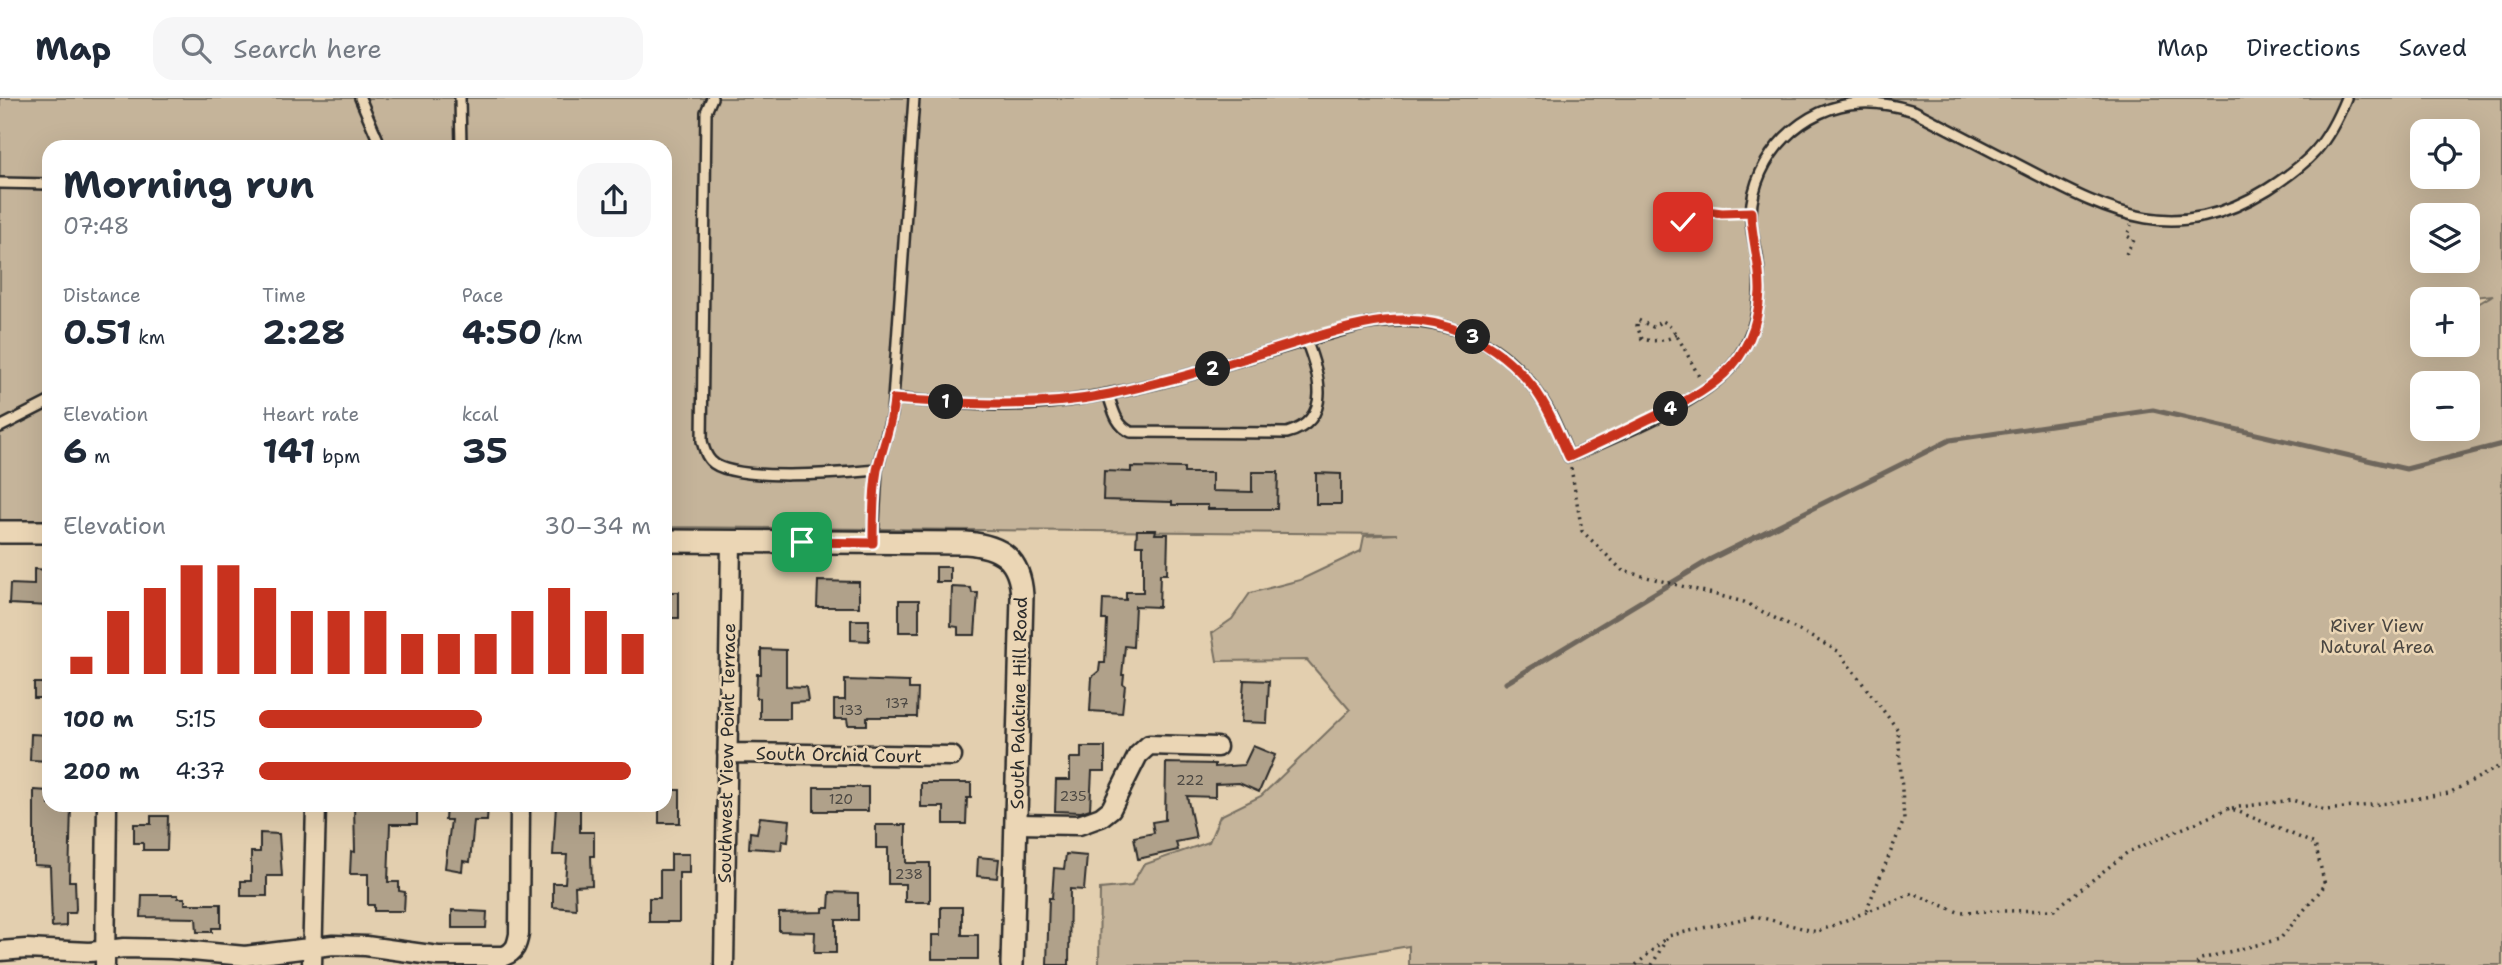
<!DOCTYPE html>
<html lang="en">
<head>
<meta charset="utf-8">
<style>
	body { margin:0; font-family:"Shantell Sans",sans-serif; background:#f6f6f7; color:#1f2937; height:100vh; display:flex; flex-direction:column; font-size:26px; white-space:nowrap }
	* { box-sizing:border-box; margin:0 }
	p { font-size:23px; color:#747a83 }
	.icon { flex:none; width:38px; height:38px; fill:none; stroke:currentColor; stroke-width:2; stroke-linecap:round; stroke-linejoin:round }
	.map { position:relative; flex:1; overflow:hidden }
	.panel { position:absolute; left:42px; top:42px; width:630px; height:672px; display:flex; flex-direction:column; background:#fff; border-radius:21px; box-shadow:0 7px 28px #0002 }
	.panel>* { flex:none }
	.tools { position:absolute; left:2410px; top:21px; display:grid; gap:14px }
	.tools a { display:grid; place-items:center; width:70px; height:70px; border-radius:14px; background:#fff; box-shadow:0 7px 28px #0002; font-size:35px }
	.pin { position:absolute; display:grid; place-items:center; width:60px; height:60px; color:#fff; margin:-30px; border-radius:14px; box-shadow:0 4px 10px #0006 }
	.km { position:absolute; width:35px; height:35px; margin:-18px; border-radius:50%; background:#222; color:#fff; font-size:19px; line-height:35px; text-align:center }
	.round { display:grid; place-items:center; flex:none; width:74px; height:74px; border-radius:21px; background:#f6f6f7 }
	.head { display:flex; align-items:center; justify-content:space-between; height:119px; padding:0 21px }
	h1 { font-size:38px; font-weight:700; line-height:52px }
	.stats { display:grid; grid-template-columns:repeat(3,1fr); gap:10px; height:119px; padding:7px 21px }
	.stats div { display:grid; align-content:center }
	.stats b { font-size:35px; font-weight:700 }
	.stats small { font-size:19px; font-weight:400 }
	.stats p { font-size:19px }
	.chart { height:196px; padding:14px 21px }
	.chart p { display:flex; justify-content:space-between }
	.chart svg { width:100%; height:126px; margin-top:7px; stroke:#c8321e; stroke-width:6 }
	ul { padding:0 21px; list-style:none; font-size:23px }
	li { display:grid; grid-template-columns:112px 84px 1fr; align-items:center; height:52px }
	li i { height:18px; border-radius:9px; background:#c8321e }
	header { display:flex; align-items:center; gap:42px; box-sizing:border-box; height:98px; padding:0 35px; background:#fff; border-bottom:2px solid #e0e1e3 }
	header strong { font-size:33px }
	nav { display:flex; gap:38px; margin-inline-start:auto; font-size:24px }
	.search { width:490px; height:63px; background:#f6f6f7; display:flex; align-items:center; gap:18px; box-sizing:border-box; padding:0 24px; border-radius:21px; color:#747a83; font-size:26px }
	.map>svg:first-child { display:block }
	.green { fill:#c5b49a; stroke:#787062; stroke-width:2; fill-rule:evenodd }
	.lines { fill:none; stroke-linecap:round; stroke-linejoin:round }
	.stream { stroke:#6e665b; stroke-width:5 }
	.building { fill:#b0a18a; stroke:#2b2b2b; stroke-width:2 }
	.service-casing { stroke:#2b2b2b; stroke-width:14 }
	.minor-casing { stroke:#2b2b2b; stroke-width:23 }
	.tertiary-casing { stroke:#2b2b2b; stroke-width:26 }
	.path { stroke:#2b2b2b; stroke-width:3.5; stroke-dasharray:2 5; stroke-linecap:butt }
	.service { stroke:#ebd6b5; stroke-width:9 }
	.minor { stroke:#ebd6b5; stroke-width:18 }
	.tertiary { stroke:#ebd6b5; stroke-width:21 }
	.route-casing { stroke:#fff; stroke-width:14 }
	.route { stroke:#c8321e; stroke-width:9 }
	.labels { text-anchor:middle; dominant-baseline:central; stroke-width:5; stroke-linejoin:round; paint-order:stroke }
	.number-label { font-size:14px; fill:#4c4843 }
	.park-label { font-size:18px; fill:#4a4641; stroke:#ebd6b5 }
	.street-label { font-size:18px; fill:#2b2b2b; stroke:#ebd6b5 }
</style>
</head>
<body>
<header>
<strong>Map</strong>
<div class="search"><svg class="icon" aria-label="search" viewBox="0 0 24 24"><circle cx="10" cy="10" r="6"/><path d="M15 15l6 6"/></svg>Search here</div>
<nav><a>Map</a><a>Directions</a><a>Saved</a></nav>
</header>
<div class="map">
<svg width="2502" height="867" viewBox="0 0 2502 867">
	<rect width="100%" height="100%" fill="#e3cfaf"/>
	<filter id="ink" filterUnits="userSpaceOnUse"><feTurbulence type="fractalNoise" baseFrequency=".0143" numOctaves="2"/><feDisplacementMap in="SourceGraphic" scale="14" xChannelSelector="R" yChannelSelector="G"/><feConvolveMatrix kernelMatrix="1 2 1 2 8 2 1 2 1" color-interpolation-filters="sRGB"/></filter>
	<g filter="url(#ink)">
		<path class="green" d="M0,0H2502V867H1409V848L1297,867H1099L1100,791L1131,788L1143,767L1209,744L1220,718L1261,698L1350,612L1307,562L1217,563L1212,535L1232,521L1250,495L1300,482L1361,453L1364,438L1398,436L665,429V49H49V423L0,422ZM2422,33H2468V79H2422ZM2422,117H2468V163H2422ZM2493,197L2476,207L2468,208V247H2422V201H2453ZM2422,285H2468V331H2422Z"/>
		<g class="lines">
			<path class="stream" d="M1506,585L1711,461L1950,342L2153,312L2406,371L2502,346"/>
		</g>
		<path class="building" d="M1131,369L1184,370V375H1212V393L1252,394V374H1278L1277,411H1208V407H1172V404L1103,402L1104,373L1131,374Z
			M1316,375L1341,376V406H1316Z
			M1137,432H1156L1155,436H1168L1167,476H1160L1159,509L1135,508L1133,549L1125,548L1122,577H1124L1123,586L1125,587L1122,615L1090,613L1092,579L1099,573L1100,565H1105L1107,522H1102L1103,501L1126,502V494H1143V447H1136Z
			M936,469H950V484H936Z
			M34,471L49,472V508L9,506L10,486L34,487Z
			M818,483L859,484V509H817Z
			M952,489L971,490L972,495H978L975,537H958V529L951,528Z
			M665,494H679V520H665Z
			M899,502H919V534H899Z
			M851,522H869V543L851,542Z
			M761,551L786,552V588L806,589L808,603L790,604V621H760V600H756L757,576H761Z
			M845,582L909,584V591H918L917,619H867V627H848L847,621H834V602H845Z
			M1244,582L1269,583L1267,625L1241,624Z
			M34,585H49V600H34Z
			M31,636L49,637V663L30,662Z
			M1253,648L1275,657L1259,694L1239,685L1215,686V699L1187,698L1196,740L1176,744L1178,752L1138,761L1134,739L1154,735L1152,724L1165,722L1166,665L1215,666V669L1244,667Z
			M1081,649H1105V673H1092L1090,711L1081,714L1055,713L1056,682H1070V660H1081Z
			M921,685H971V700H967L966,726H944V709H921Z
			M814,689H868V713H814Z
			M34,692L49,693V707H71L69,783H75L76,811L75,815H66V828L52,829L50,768L34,767Z
			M665,692H680V725H659V707H665Z
			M354,707H398V709L417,710V726H390L388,784H399V793L405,794L404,813H374V807H368V776H350L351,753L355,754Z
			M446,707H488L487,723H474L470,764L463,763L462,773L445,770L451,722H445Z
			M556,707H580V734H594V758H591L592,787L575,788L576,811L553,809V785H565L567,757H553Z
			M151,718H168L167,752H143V745H134V726H151Z
			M760,719L790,722L788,744L782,743L781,752L749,750L750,734L757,735Z
			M876,727H906V765H930V804H905V786H888V750H876Z
			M260,735L279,736L282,778H267V798H241V783H251V754H260Z
			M671,756H689V775H679V824H649V800H660V772H671Z
			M1066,756L1087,758L1084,792L1070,791L1069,867H1047L1049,800H1052L1054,770L1064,771Z
			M978,759L999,761L997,780L977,778Z
			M830,794L858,795V822H836V855H814L815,834L779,833V815L823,814V810H829Z
			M142,797H178V800H185V806H221V830H212V834H197L196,820L141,819Z
			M941,809H962V837H978V861H932V837H941Z
			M452,812L487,814L486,830H452Z"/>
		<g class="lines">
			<g class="service-casing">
				<path id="service" d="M360,0L381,49
					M460,0L461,49
					M712,0L706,14L702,343C704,350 705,357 711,363C731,385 846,375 877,372
					M0,85L49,86
					M1108,296C1113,311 1116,328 1131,334L1287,335C1334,322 1319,275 1306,242
					M894,301C945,304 997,310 1048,305C1156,294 1258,254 1362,227C1438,212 1508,241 1547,310C1556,325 1562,343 1569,359C1617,337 1710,303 1738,260C1758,230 1763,194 1757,158C1755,144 1750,130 1751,116C1753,58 1803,7 1861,5C1879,4 1897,8 1914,13C1952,33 1990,52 2028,72C2114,117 2176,148 2268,91C2310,64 2327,47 2346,0
					M0,329L49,304
					M873,443L877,372L892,316L914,0"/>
			</g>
			<g class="minor-casing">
				<path id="minor" d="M727,655L952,658
					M1016,726L1079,727L1101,719L1111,711L1138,657L1149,647L1217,649
					M0,853L26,851L90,854L124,850L171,851L245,858L333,847L366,848L438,858H504C515,854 517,847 519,836L520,707
					M105,867L107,707
					M312,867L316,707
					M724,867L731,444"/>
			</g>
			<g class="tertiary-casing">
				<path id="tertiary" d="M0,434H49
					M665,443L966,445C1002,448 1020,461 1022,498L1012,867"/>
			</g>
			<path class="path" d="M1665,133L1683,124L1698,112L1738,115
				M2126,156L2134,142L2127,138L2131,127
				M1676,237C1667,243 1652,244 1642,241L1637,228L1638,222L1653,229L1662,223C1676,227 1691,267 1701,281
				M1571,370L1582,433L1623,473L1744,504L1838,553L1898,632L1904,722L1865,815
				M2232,710L2292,702L2325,712L2389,705L2449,695L2502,667
				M1636,867L1666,840
				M1652,867L1668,838L1755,818L1817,834L1913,795L1958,814L2054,812L2128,754L2230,710L2315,746L2325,787L2280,841L2201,861L2196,867"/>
			<use href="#service" class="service"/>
			<use href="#minor" class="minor"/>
			<use href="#tertiary" class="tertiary"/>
		</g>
	</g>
	<g class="lines" filter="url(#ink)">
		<g class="route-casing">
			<path id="route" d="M802,444L873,445C873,421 873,395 877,372C883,348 892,326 894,301C967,306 1037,311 1110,296C1161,285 1212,271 1263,255C1303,243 1344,228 1385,223C1442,216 1498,244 1533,289C1549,310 1558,335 1569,359C1595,347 1621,335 1647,322C1707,294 1756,269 1760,194C1761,167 1751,141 1751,114L1722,115L1698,112L1683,124"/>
		</g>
		<use href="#route" class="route"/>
	</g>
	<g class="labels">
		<g class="number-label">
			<text x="897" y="605">137</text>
			<text x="851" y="612">133</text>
			<text x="1190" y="682">222</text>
			<text x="1073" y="698">235</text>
			<text x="841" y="701">120</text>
			<text x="909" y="776">238</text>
		</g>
		<g class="park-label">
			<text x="2377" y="528">River View<tspan x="2377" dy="21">Natural Area</tspan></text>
		</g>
		<g class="street-label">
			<text transform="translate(1019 605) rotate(-89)">South Palatine Hill Road</text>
			<text transform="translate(727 655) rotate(-89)">Southwest View Point Terrace</text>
			<text transform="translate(839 657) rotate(1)">South Orchid Court</text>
		</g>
	</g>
</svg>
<div class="tools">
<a><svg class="icon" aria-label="locate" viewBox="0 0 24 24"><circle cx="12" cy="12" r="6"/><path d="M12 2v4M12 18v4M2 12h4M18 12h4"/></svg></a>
<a><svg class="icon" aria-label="layers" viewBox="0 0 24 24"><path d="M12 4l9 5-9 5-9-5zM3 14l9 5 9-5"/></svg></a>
<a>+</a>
<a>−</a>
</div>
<div class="pin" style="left:802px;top:444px;background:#1e9e55"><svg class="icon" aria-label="arrive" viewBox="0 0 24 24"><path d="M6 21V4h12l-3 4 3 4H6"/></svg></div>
<div class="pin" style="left:1683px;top:124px;background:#d93025"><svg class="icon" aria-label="check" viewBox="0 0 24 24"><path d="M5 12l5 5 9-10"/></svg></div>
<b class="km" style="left:946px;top:304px">1</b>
<b class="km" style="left:1213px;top:271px">2</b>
<b class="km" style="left:1473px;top:239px">3</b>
<b class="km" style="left:1671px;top:311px">4</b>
<section class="panel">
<div class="head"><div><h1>Morning run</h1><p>07:48</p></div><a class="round"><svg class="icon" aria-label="share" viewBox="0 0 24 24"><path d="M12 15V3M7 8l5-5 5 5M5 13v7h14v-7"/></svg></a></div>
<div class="stats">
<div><p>Distance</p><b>0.51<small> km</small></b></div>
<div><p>Time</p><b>2:28</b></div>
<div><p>Pace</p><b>4:50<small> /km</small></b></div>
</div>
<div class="stats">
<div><p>Elevation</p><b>6<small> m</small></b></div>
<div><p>Heart rate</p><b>141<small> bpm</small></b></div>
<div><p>kcal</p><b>35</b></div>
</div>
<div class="chart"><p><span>Elevation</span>30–34 m</p>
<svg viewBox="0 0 160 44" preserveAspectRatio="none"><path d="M5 44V38M15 44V22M25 44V14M35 44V6M45 44V6M55 44V14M65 44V22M75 44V22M85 44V22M95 44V30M105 44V30M115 44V30M125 44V22M135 44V14M145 44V22M155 44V30"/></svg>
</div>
<ul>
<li><b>100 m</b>5:15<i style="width:57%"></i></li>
<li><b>200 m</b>4:37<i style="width:95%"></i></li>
</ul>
</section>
</div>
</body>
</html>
